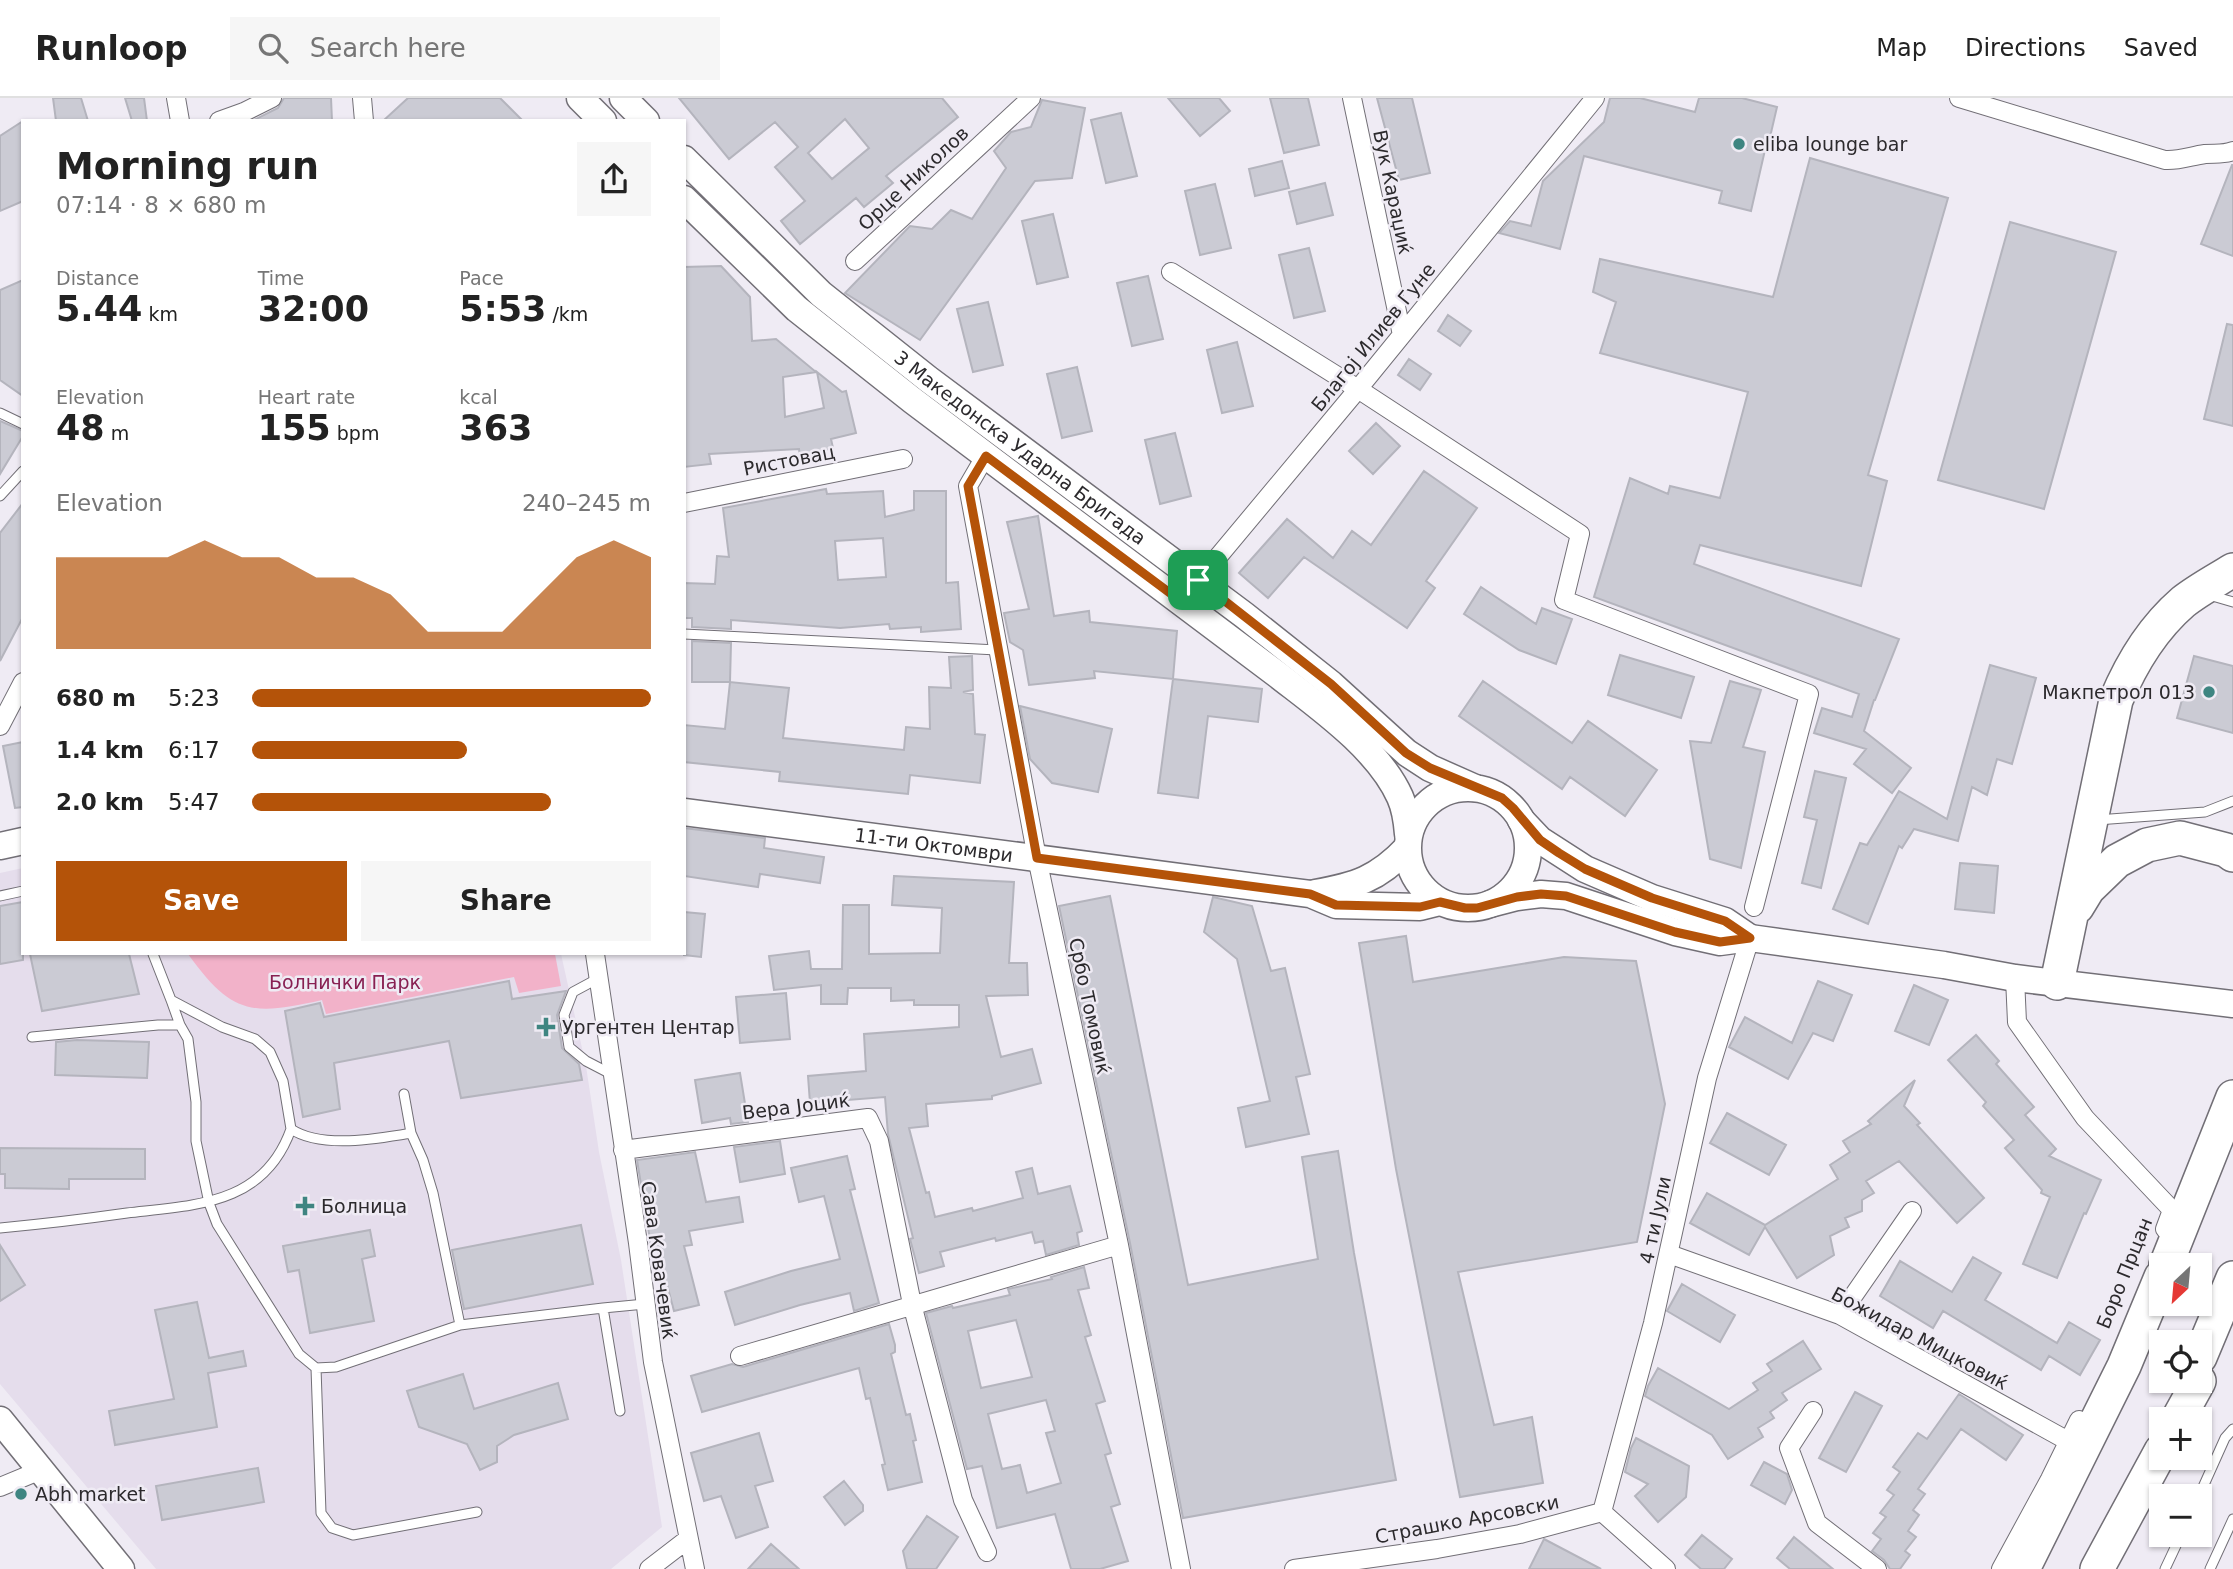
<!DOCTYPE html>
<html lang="en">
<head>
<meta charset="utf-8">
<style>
	body { margin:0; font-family:"DejaVu Sans",sans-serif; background:#f6f6f6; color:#222; height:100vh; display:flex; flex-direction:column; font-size:26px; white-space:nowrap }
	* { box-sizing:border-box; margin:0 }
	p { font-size:23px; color:#767676 }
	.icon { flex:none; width:38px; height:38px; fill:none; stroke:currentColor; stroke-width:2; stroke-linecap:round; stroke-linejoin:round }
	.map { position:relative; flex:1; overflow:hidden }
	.side { position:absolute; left:21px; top:21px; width:665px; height:836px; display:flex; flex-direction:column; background:#fff; border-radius:0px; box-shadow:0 2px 5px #0004 }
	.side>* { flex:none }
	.needle { width:46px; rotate:206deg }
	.controls { position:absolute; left:2149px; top:1155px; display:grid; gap:14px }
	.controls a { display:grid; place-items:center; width:63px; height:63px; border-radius:0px; background:#fff; box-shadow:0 2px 5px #0004; font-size:35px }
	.pin { position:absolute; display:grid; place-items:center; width:60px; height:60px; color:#fff; margin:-30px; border-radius:14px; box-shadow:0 4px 10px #0006 }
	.round { display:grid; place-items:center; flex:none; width:74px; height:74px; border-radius:0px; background:#f6f6f6 }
	.overview { display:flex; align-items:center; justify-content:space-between; height:119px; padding:0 35px }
	h1 { font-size:38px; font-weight:600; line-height:52px }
	.figures { display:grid; grid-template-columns:repeat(3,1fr); gap:10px; height:119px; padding:7px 35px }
	.figures div { display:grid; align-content:center }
	.figures b { font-size:35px; font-weight:600 }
	.figures small { font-size:19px; font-weight:400 }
	.figures p { font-size:19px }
	.chart { height:196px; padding:14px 35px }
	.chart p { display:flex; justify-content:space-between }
	.chart svg { width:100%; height:126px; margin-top:7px; fill:#b45309; opacity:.7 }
	.primary-button { display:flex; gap:14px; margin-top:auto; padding:14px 35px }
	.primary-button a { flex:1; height:80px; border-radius:0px; background:#b45309; color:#fff; font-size:28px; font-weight:600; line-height:80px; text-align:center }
	.primary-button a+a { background:#f6f6f6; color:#222 }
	ul { padding:0 35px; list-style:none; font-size:23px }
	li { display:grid; grid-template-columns:112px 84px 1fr; align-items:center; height:52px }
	li i { height:18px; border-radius:9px; background:#b45309 }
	header { display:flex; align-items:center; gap:42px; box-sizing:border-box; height:98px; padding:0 35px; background:#fff; border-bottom:2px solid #e0e0e0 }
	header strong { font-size:33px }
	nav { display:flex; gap:38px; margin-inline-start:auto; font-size:24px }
	.search { width:490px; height:63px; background:#f6f6f6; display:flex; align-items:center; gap:18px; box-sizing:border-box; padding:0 24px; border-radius:0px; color:#767676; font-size:26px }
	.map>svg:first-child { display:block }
	.built { fill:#e5ddec }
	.green { fill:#f2b2c9 }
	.building { fill:#cbcbd4; stroke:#b4b4bd; stroke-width:2; fill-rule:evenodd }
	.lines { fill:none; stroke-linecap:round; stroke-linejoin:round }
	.lane-casing { stroke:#726f76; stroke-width:11 }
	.street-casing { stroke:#726f76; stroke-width:20 }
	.secondary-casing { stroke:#726f76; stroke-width:29 }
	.highway-casing { stroke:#726f76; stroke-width:36 }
	.lane { stroke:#fff; stroke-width:9 }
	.street { stroke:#fff; stroke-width:18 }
	.secondary { stroke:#fff; stroke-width:26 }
	.highway { stroke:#fff; stroke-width:33 }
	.route-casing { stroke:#fff; stroke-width:14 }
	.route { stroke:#b45309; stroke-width:9 }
	.poi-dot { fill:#3e8581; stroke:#efebf4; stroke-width:2.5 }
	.labels { text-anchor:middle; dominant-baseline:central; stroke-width:5; stroke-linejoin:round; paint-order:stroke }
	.poi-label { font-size:19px; fill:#2c2a2d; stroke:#efebf4; text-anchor:start }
	.street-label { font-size:19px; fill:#2c2a2d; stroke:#efebf4 }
	.park-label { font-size:19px; fill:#882052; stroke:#efebf4 }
</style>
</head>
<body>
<header>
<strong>Runloop</strong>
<div class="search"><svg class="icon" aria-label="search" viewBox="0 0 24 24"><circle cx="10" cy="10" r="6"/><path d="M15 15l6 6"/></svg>Search here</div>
<nav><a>Map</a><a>Directions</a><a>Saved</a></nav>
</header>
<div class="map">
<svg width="2233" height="1471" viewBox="0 0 2233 1471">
	<rect width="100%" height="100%" fill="#efebf4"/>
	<path class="built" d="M23,770V856H561L586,968L599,1054L621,1162L662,1429L611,1471H156L0,1286V775Z"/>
	<path class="green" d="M188,856H555L561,888L519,895L514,879L326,916L322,902C252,918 232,917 188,856Z"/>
	<path class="building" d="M53,0H81L88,23H56Z
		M125,0H144L147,23H132Z
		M284,0H331L332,23H252L278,10Z
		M408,0H500L523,23H383Z
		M679,0H942L958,19L886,78L893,85L864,109L856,100L800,146L781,123L805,103L775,69L798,49L775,24L729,61ZM845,21L869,50L832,81L808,55Z
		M1168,0H1219L1230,13L1200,38Z
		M1270,0H1308L1319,47L1284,55Z
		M1377,0H1412L1430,75L1399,82Z
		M1610,0H1640L1695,14L1699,0H1742L1777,9L1767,52H1765L1751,113L1719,105L1722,93L1584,58L1560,151L1499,135L1510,123L1531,128L1543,83L1604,24Z
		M1042,2L1085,10L1072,80L1035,83L920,242L845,195L910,128L932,131L951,112L972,121L1006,70L994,53L1011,34L1031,29Z
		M1121,15L1137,78L1106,85L1091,22Z
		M23,23V103L0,113V38Z
		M1810,60L1948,100L1868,377L1887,383L1861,488L1700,447L1694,466L1899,541L1875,602H1874L1864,633L1911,670L1892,695L1854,666L1866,651L1814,635L1822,610L1852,619L1859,596L1594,499L1630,380L1668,396L1670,388L1720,400L1748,294L1600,255L1616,204L1593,194L1600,161L1773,199Z
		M1282,63L1289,90L1255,98L1249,71Z
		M2232,67H2233V158L2201,146Z
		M1325,85L1333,117L1297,126L1289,94Z
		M1215,86L1231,150L1200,157L1185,93Z
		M1053,116L1068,179L1037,186L1022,123Z
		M2010,124L2116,154L2044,411L1938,382Z
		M1309,150L1325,213L1294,220L1279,157Z
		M721,168L750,199L752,243L776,241L816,274L783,279L785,319L824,310L817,274L842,294L846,293L856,335L831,341L833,350L800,358L799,351L709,356L711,366L684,369V169Z
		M1148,178L1163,241L1132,248L1117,185Z
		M23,182V298L0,282V192Z
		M988,204L1003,267L973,274L957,211Z
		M1448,217L1471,233L1460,248L1438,233Z
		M2227,226L2233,227V328L2204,321Z
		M1237,244L1253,308L1222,315L1207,252Z
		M1409,261L1431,276L1420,292L1398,277Z
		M1077,269L1092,333L1062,340L1047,276Z
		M0,323L23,333V338L0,376Z
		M1376,325L1400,348L1373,376L1349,353Z
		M1175,335L1191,398L1160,406L1145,342Z
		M1424,373L1477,410L1426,483L1435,490L1407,530L1304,459L1268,500L1239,475L1287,421L1333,460L1352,433L1371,447Z
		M826,391L827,396L883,393L885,419L914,412V393H946V485L958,484L961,531L921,534V529L890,531L889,526L840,530L731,522V531L692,529V520H684V485L715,486L717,458L729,459L723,410ZM883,440L886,479L838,482L835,443Z
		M23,405V519L0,563V435Z
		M1038,418L1054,518L1089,513L1090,524L1177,533L1173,581L1094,573L1095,580L1029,587L1023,552L1010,544L1004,515L1029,511L1007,424Z
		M1481,489L1536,526L1542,510L1572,521L1556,566L1519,552L1464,516Z
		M692,543L731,545L730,584H692Z
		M1620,557L1694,579L1681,620L1608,597Z
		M972,558L973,592L963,594L973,596L975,636L985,637L980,685L910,677L908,696L779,683L780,674L684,664V627L725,631L730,584L789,590L783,640L904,652L906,629L930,631L929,589L951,590L949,559Z
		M2194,558L2233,568V635L2177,620Z
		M1990,567L2036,580L2012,666L1997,661L1987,697L1972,689L1958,743L1914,731L1902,750L1899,748L1868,826L1833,811L1860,745L1867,747L1899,693L1947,721Z
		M1173,581L1262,591L1258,624L1208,618L1198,700L1158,695Z
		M1483,583L1572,645L1588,623L1657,672L1625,718L1570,679L1562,691L1459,618Z
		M1730,583L1761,592L1743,649L1765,654L1741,770L1710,761L1690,643L1711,645Z
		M1020,608L1112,631L1098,694L1052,685L1030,661Z
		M23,644V709L15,710L3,648Z
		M1815,673L1846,680L1821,790L1802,785L1817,722L1804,719Z
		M684,730L765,740L764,750L824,759L820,785L760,776L758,789L684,778Z
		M1960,765L1998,768L1994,815L1955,811Z
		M894,778L1014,784L1009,865H1027L1028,897L986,898L1001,959L1032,951L1041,985L992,998V1001L926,1006L928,1028L909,1030L926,1095L929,1094L935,1119L972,1110L973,1113L1023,1100L1016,1074L1032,1070L1038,1096L1070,1088L1082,1133L1077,1135L1079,1147L1046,1157L1043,1143L1035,1145L1032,1134L996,1143L995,1140L940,1154L944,1168L919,1175L910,1141L913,1140L888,1036L885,999L810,1005L808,978L866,973L864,936L959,929V907H914V902L891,903V890H848L847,906H821V887L774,892L769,858L809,853L811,871H842L843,807H869V856L940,855L942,810L892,807Z
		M1110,798L1188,1187L1318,1161L1302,1059L1338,1053L1354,1155L1396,1382L1183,1420L1130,1145L1059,808Z
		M1213,799L1252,808L1271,873L1285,870L1310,976L1296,979L1309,1036L1246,1049L1238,1010L1270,1003L1237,861L1204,834Z
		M23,804V862L0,866V808Z
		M684,814L705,816L701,859L684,857Z
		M1406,838L1413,884L1564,859L1636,863L1665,1006L1637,1144L1458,1174L1494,1327L1532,1319L1543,1385L1460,1399L1396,1071L1359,845Z
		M30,856H129L139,896L42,913Z
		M509,883L512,901L566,893L557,917L562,950L579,966L582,982L461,1000L449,943L334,965L340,1011L303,1019L285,913L320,905L324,919Z
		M1818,883L1852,897L1833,943L1813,935L1788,981L1729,949L1745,919L1792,945Z
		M1914,887L1948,902L1929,947L1895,933Z
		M786,895L790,941L740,945L736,899Z
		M1976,937L1999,963L1996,966L2034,1009L2025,1017L2056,1051L2049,1058L2101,1082L2086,1116L2084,1115L2057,1180L2023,1166L2050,1099L2041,1095L2042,1092L2005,1050L2014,1042L1983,1008L1986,1004L1948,962Z
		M77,942L149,944L147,980L55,977L56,944Z
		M740,975L748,1024L731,1026L730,1020L702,1025L695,982Z
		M1915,982L1904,1008L1920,1025L1917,1027L1984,1100L1957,1125L1899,1063L1866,1083L1874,1095L1862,1102V1113L1845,1120L1849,1129L1830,1138L1834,1157L1797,1180L1765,1129L1749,1157L1690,1125L1707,1095L1765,1127L1838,1081L1830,1067L1850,1054L1843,1043L1871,1026L1868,1023Z
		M1727,1015L1786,1047L1769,1077L1710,1045Z
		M780,1043L785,1076L740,1084L734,1049Z
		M0,1050L145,1051V1081H69V1091L5,1090V1076H0Z
		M695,1054L706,1104L739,1099L743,1124L689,1133L692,1147L684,1148L699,1207L674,1213L658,1153L652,1154L637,1062Z
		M847,1058L855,1091L850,1092L879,1205L854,1213L850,1195L800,1207L735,1227L725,1194L791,1173L840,1161L824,1098L799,1104L791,1070Z
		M581,1127L593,1186L464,1211L452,1152Z
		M370,1132L375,1158L362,1161L374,1223L310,1235L299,1172L288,1174L283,1148Z
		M0,1147L25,1187L0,1203Z
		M1973,1159L2001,1175L1985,1202L2057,1245L2069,1224L2100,1242L2080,1277L2049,1258L2041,1272L1943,1213L1933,1230L1880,1198L1900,1163L1952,1194Z
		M1084,1169L1089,1190L1078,1192L1091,1237L1085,1239L1105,1303L1096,1306L1111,1355L1105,1357L1120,1406L1111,1409L1128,1463L1100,1471H1071L1055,1416L997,1430L982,1368L967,1371L926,1215L952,1208L953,1210L1010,1197L1008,1191L1052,1181L1051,1179ZM1016,1222L1032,1279L981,1290L968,1233ZM1046,1302L1055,1333L1046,1335L1061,1385L1027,1395L1020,1367L1002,1371L988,1316Z
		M1682,1186L1735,1217L1720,1244L1667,1213Z
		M197,1204L209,1260L243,1253L246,1268L208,1275L217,1329L115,1347L109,1313L174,1301L155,1212Z
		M889,1226L895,1247V1254L891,1256L906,1317L910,1316L916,1342L913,1343L922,1384L888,1392L882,1367L885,1366L870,1300L866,1301L859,1270L702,1314L691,1278L732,1266L743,1269Z
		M1803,1243L1821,1271L1782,1295L1787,1302L1770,1314L1774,1320L1758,1330L1763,1339L1728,1361L1712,1337L1645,1298L1648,1288L1658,1270L1729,1311L1758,1292L1753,1285L1772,1273L1767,1266Z
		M463,1276L474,1311L558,1285L568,1321L514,1337L497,1348V1364L480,1372L467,1346L419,1329L407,1293Z
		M1855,1294L1882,1308L1846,1374L1819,1360Z
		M1959,1296L2023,1337L2006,1362L1961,1331L1918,1391L1925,1396L1913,1412L1919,1417L1908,1433L1916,1439L1905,1453L1910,1457L1900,1471H1890L1884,1462L1872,1453L1881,1441L1873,1435L1886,1419L1880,1415L1894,1397L1887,1392L1900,1374L1893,1369L1918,1335L1927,1341Z
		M759,1335L773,1383L755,1388L768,1429L736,1440L721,1398L704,1403L691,1355Z
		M1636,1340L1689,1368L1686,1399L1658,1424L1635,1398L1648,1386L1625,1374L1631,1350Z
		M1764,1364L1787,1376L1792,1392L1785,1406L1751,1387Z
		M258,1370L264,1404L162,1422L156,1388Z
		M844,1383L863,1407V1413L845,1427L824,1399Z
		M927,1418L958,1439L936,1471H907L903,1453Z
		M1702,1437L1732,1461L1724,1471H1701L1685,1457Z
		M1794,1439L1833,1471H1790L1777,1460Z
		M1544,1441L1601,1471H1529Z
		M771,1446L799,1471H748Z"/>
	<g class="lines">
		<g class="lane-casing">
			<path id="lane" d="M0,315L23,326
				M0,398L23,373
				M2209,497L2233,504
				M684,536L997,552
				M2097,722L2205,714L2233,703
				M0,798L23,793
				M153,856L171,902L222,929L255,941L270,954L283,983L291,1031C321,1051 377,1041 411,1035
				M599,880L573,894L564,917L569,949L586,963L613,977
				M171,902L180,927L188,941L196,1004V1043L209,1105L217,1126L299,1256L316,1270L336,1269L460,1227L603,1210L620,1313
				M32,939L158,927H180
				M404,996L411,1035L423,1062L433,1095L460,1227
				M0,1130C42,1126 85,1121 127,1115C196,1107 264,1107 291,1031
				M603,1210L645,1206
				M316,1270L321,1415L332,1430L353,1437L477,1414
				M2199,1398L2225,1340L2233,1331
				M2165,1471L2181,1437
				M2210,1471L2233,1421"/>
		</g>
		<g class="street-casing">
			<path id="street" d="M176,0L180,23
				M362,0L364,23
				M1352,0L1402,237
				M1959,0L2165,62C2179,63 2191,58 2205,56C2214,55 2224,57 2233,53
				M219,23L244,14L272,0
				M855,163L1031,0
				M1171,174L1358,291L1580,436L1564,502L1809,596L1754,809
				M986,357L968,388L1037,760L1119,1147L1181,1471
				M684,405L903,361
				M1192,490L1358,291L1595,0
				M0,628L23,584
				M595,856L638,1145L653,1264L695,1471
				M2015,880L2017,924L2085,1020L2172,1112L2165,1131
				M623,1052L868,1020L879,1043L912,1206L963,1402L987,1454
				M1669,1156L1840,1217L2068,1343
				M1840,1217L1912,1113
				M740,1258L1119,1147
				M1813,1313L1789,1350L1817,1425L1877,1471
				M0,1389L41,1372
				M1602,1414L1653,1225L1707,980L1750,840
				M1602,1414L1666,1471
				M649,1471L688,1441
				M1294,1471L1437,1451L1520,1436L1602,1414
				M2001,1471L2050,1381L2079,1322"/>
		</g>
		<g class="secondary-casing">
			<g id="secondary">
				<path d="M580,0L603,23"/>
				<path d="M623,0L646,23"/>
				<path id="s1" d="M684,61L821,196L928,281L1244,517L1331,586L1407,655L1430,670L1475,690"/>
				<path d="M684,101L797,211L912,302L1278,577C1319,609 1378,650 1400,699C1405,710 1407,723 1408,736"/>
				<circle cx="1468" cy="750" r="60"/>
				<path id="s2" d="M684,714L1310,796L1336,807L1420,809L1440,804"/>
				<path d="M1521,722L1540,742L1585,771L1652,800L1725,823L1750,840"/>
				<path d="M0,748L23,743"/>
				<path d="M1315,795C1355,788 1378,781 1407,750"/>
				<path d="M1490,806L1517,799L1541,796L1566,798L1675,834L1720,844L1750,840L1944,867L2015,880L2233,906"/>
				<path d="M0,1322L121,1471"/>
			</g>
		</g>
		<g class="highway-casing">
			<path id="highway" d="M2077,809L2088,791L2117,763L2147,747L2180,740L2226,752L2233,757
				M2057,885L2116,602C2131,566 2153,530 2183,504C2198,492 2217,482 2233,472
				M2166,1167L2233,999
				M2200,1259L2233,1180
				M2178,1321L2199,1283
				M2023,1471L2124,1268L2161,1179
				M2097,1471L2161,1353"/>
		</g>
		<use href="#lane" class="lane"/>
		<use href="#street" class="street"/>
		<use href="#secondary" class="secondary"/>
		<use href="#highway" class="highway"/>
	</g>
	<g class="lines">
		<g class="route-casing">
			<path id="route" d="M986,358L1182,504L1198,482L1331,586L1406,655L1430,670L1502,700L1513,710L1540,742L1559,755L1585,771L1652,800L1725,823L1750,840L1720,844L1675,834L1566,798L1541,796L1517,799L1477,810H1465L1440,804L1420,809L1336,807L1310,796L1037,760L968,388Z"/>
		</g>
		<use href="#route" class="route"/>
	</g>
	<g class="poi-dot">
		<circle cx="1739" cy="46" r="7"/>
		<circle cx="2209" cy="594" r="7"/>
		<path d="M542.5 918.5h7v7h7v7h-7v7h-7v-7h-7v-7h7z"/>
		<path d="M301.5 1097.5h7v7h7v7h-7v7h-7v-7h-7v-7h7z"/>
		<circle cx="21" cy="1396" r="7"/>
	</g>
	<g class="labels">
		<g class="poi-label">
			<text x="1753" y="46">eliba lounge bar</text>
			<text x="2195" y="594" text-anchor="end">Макпетрол 013</text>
			<text x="562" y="929">Ургентен Центар</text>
			<text x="321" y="1108">Болница</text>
			<text x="35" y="1396">Abh market</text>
		</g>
		<g class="street-label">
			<text transform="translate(913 80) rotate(-43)">Орце Николов</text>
			<text transform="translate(1393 94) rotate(78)">Вук Караџиќ</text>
			<text transform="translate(1373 239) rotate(-51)">Благој Илиев Гуне</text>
			<text stroke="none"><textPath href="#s1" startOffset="444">3 Македонска Ударна Бригада</textPath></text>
			<text transform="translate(789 362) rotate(-11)">Ристовац</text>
			<text stroke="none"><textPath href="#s2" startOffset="252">11-ти Октомври</textPath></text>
			<text transform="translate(1090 908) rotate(78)">Србо Томовиќ</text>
			<text transform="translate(796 1008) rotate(-7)">Вера Јоциќ</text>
			<text transform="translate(1655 1122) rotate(-78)">4 ти Јули</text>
			<text transform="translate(659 1162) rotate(82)">Сава Ковачевиќ</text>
			<text transform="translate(2124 1175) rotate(-68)">Боро Прцан</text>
			<text transform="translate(1920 1240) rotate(28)">Божидар Мицковиќ</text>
			<text transform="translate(1467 1421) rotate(-11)">Страшко Арсовски</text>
		</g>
		<g class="park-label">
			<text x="345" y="884">Болнички Парк</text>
		</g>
	</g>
</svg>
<div class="controls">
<a><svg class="needle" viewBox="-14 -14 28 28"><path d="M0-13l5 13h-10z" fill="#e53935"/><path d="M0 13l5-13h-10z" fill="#767676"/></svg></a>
<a><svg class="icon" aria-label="locate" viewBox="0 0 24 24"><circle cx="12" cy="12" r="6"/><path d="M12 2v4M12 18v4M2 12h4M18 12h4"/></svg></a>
<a>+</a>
<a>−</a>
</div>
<div class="pin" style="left:1198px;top:482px;background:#1e9e55"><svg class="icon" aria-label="arrive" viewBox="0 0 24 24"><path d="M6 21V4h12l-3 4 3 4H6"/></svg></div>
<section class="side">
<div class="overview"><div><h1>Morning run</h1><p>07:14 · 8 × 680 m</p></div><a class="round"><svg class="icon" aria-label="share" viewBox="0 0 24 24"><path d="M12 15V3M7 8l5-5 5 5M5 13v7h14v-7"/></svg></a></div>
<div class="figures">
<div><p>Distance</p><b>5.44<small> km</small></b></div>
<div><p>Time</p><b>32:00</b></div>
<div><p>Pace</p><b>5:53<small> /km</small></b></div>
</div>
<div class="figures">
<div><p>Elevation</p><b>48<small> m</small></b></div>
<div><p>Heart rate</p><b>155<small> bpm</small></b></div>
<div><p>kcal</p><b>363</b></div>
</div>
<div class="chart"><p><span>Elevation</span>240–245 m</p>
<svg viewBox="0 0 160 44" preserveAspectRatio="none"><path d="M0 44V12L10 12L20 12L30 12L40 6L50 12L60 12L70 19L80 19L90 25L100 38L110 38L120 38L130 25L140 12L150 6L160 12V44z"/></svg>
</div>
<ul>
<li><b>680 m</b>5:23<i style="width:100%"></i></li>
<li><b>1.4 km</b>6:17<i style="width:54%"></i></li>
<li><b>2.0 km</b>5:47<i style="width:75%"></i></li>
</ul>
<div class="primary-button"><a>Save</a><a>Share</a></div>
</section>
</div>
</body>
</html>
